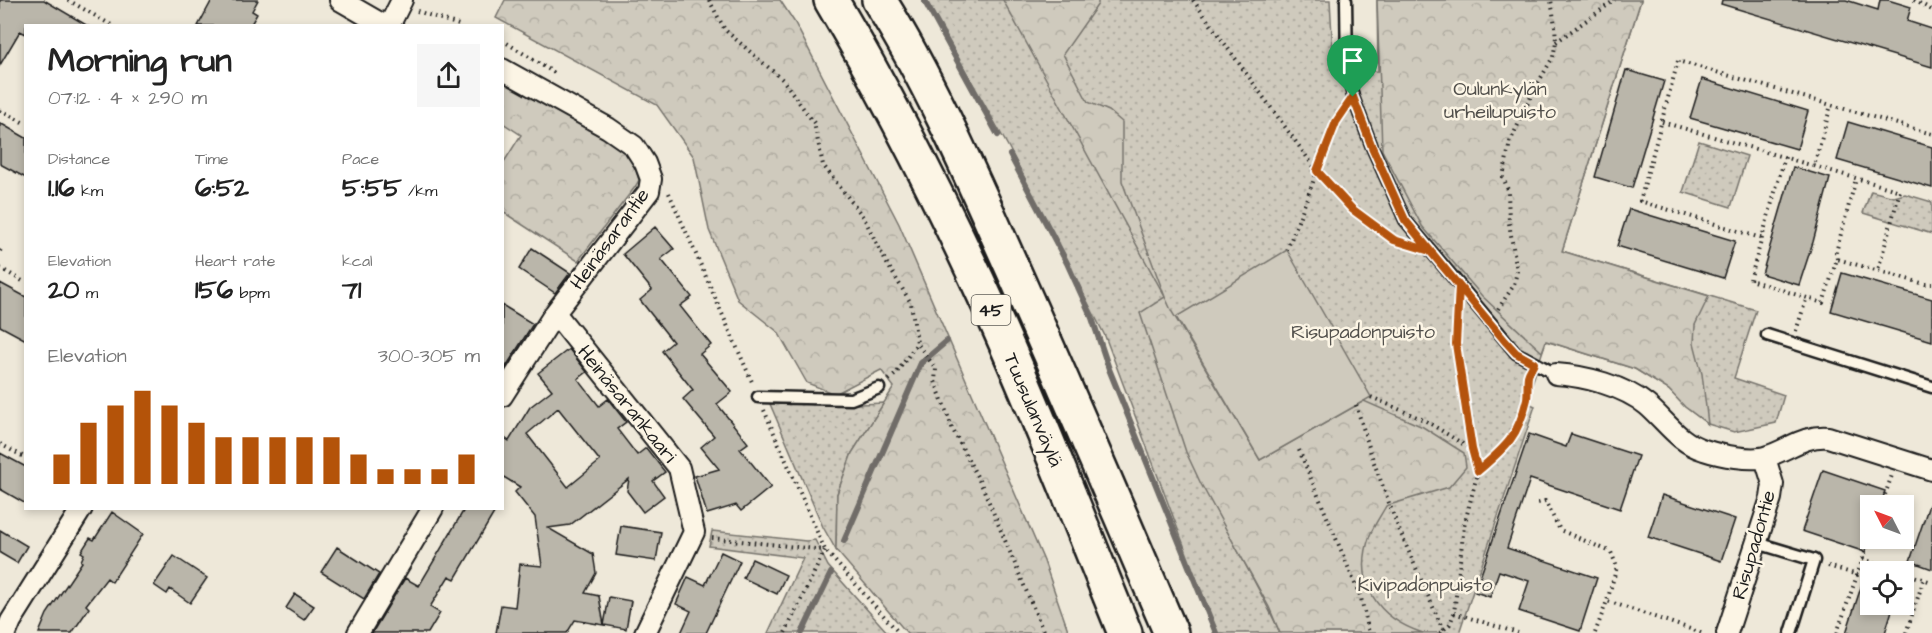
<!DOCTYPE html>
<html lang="en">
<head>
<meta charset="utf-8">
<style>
	body { margin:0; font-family:"Architects Daughter",sans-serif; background:#f6f6f6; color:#222; height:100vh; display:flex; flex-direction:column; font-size:22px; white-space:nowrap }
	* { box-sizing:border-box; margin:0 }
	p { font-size:20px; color:#767676 }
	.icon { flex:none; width:33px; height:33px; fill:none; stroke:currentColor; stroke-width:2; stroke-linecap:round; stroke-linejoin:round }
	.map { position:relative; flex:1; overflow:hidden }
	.drawer { position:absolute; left:24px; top:24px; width:480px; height:486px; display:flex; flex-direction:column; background:#fff; border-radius:0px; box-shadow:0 3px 9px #0003 }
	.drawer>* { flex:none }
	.needle { width:39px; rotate:312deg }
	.fabs { position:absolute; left:1860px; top:495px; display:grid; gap:12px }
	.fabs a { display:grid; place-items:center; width:54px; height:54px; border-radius:0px; background:#fff; box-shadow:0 3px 9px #0003; font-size:30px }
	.pin { position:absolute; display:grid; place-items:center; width:51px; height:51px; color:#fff; margin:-62px -26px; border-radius:50% 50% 50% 0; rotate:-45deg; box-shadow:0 0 6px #0007 }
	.pin .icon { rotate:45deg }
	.round { display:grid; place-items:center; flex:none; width:63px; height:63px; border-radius:0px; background:#f6f6f6 }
	.head { display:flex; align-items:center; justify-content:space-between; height:102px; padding:0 24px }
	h1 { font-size:33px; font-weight:700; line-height:45px }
	.metrics { display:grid; grid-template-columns:repeat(3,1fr); gap:9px; height:102px; padding:6px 24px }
	.metrics div { display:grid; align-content:center }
	.metrics b { font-size:26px; font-weight:700 }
	.metrics small { font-size:16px; font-weight:400 }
	.metrics p { font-size:16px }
	.chart { height:168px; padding:12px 24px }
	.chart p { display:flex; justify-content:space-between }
	.chart svg { width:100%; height:108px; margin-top:6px; stroke:#b45309; stroke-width:6 }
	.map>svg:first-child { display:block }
	.grass { fill:url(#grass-dots); stroke:#76736c; stroke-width:1.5 }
	.forest { fill:url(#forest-crowns); stroke:#76736c; stroke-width:1.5 }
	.pitch { fill:#cfcabd; stroke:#76736c; stroke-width:1.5 }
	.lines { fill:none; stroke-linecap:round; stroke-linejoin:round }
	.stream { stroke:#6f6c67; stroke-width:6 }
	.building { fill:#bab6aa; stroke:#1c1c1c; stroke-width:1.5; fill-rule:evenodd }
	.lane-casing { stroke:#1c1c1c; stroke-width:15 }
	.street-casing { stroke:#1c1c1c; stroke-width:24 }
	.highway-casing { stroke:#1c1c1c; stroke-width:38 }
	.path { stroke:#1c1c1c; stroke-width:4; stroke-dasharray:1.5 4.5; stroke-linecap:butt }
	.lane { stroke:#fcf5e5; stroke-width:10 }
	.street { stroke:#fcf5e5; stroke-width:20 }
	.highway { stroke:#fcf5e5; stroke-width:33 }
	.route-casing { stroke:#fff; stroke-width:12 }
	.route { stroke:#b45309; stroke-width:8 }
	.labels { text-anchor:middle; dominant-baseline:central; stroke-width:5; stroke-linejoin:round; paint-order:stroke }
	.shield { fill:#fcf5e5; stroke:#5f5d58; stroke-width:1.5 }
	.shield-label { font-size:18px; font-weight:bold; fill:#1c1c1c }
	.park-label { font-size:20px; fill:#52504c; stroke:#fcf5e5 }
	.street-label { font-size:20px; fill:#1c1c1c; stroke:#fcf5e5 }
</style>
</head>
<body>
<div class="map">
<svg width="1932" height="633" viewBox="0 0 1932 633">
	<defs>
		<pattern id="grass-dots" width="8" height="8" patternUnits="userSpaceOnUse" patternTransform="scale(1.5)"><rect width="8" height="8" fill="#cfcabd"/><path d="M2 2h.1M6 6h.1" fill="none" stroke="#b1ada2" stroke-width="1.8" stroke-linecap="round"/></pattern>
		<pattern id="forest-crowns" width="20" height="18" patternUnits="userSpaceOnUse" patternTransform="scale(1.5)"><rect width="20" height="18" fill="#cfcabd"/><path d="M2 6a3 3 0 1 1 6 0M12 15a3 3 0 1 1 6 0" fill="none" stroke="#b1ada2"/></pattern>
	</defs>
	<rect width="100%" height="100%" fill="#eee8d9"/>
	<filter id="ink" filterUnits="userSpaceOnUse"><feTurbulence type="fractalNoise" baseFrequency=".0167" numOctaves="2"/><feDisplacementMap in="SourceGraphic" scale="12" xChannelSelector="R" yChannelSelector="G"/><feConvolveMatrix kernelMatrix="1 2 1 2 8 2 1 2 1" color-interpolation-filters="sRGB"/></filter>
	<g filter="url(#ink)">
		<path class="grass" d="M923,0H1330L1334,72L1378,71L1377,0H1641L1562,251L1756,310L1734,378L1784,395L1776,423L1734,432L1708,424L1685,407L1669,390L1635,369L1546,341L1526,402L1535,406L1459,633H1314L1218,513C1238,553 1262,592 1280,633H1217L1105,336L1009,148L958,57Z
			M1699,141L1747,156L1731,207L1683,192Z
			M1871,191L1894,197L1905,194L1932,202V234L1863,213Z
			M781,401L835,405L884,403L852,453L837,494L836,550L823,527L770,404Z
			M712,531L806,541L815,540L828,566L888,633H768L803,558L709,546Z"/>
		<path class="forest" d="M505,0H780L795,23L899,224L1044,561L1069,633H907L836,550L837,494L852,453L894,387L881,370L835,394L807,383L778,332L738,300L709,230L694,157L657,105L496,18Z
			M1003,0H1098V4L1063,54L1088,102L1109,111L1122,122V181L1165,297L1172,312L1260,460L1364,401L1423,427L1464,453L1466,467L1449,487L1386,506C1381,515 1374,525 1370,535C1353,583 1377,618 1423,633H1280L1269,607L1201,484L1186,452L1140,313L1165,297Z
			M1377,0H1641L1562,251L1709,296L1695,325L1694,343L1702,374L1708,424L1685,407L1669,390L1635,369L1546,341L1542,352L1482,296L1422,226L1382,150Z
			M503,71L625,152L633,160L639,180L635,187L578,261L503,212L502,165L521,135L503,123Z"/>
		<path class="pitch" d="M1287,250L1371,397L1260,460L1176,317Z"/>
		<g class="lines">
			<path class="stream" d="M924,0L998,135
				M1010,155L1067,263L1092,318L1109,369L1216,633
				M844,541L921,363L947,341
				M802,633L831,573"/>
		</g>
		<path class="building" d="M0,0H44L88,26H26V34L20,31L0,65Z
			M212,0H258L252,11L257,14L250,26H198Z
			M1722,0H1846L1878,10L1880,0H1888L1911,7L1907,21L1932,29V67L1721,4Z
			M1626,70L1664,81L1632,188L1595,177Z
			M1702,79L1808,111L1797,149L1690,118Z
			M1848,122L1932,147V188L1837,160Z
			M0,123L26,138V178L0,164Z
			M1793,167L1830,178L1813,242L1799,285L1762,274Z
			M1629,209L1735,241L1723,278L1617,246Z
			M655,227L674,249L661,259L692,297L680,306L711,345L700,354L732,392L717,404L748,443L740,449L771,487L741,511L736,505L707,514L695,476L719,469L701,447L714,436L683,399L693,390L662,351L673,342L640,300L652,290L623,254Z
			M532,248L570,273L555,293L519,269Z
			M1842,273L1932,299V341L1831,311Z
			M0,283L26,297V340L0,326Z
			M502,305L533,324L502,373Z
			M569,349L587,372L578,379L599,406L608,399L626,422L617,429L637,455L646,448L665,472L653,481L664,496L643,512L627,491L629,479L570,525L548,528L593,554L596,573L585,593L599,596L604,625L575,620L567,633H496L501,605L515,607L520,564L542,566L535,517L515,492L520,487L502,476V436L509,441L530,407L552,390L538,373ZM558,408L600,461L568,487L527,434Z
			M1529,434L1566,447L1571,434L1638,456L1620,509L1530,479L1507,548L1597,578L1580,631L1519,611L1529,581L1499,571L1490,597L1475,592Z
			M0,453L26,467V504L0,489Z
			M1823,470L1885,491L1881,506H1870V536L1865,552L1802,531Z
			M1662,495L1735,519L1721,561L1648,537Z
			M1929,505H1932V569L1910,561Z
			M465,508H497L455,579L449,576L430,607L440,613L428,633H372L405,578L419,586Z
			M112,512L143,534L112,582L107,578L86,605L89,608L72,633H39L47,614L82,562L81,561L84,554L81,552L90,538L94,540Z
			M621,526L661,532L656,561L616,555Z
			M0,530L27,546L17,563L0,553Z
			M337,547L379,574L364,599L321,572Z
			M721,552L740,561L706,633H681L691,611L676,604L688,577L705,585Z
			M174,556L207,578L190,603L170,589L167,594L154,585Z
			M752,559L786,575L777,594L743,578Z
			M1867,569H1870V604H1894L1885,633H1846Z
			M295,594L314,606L304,620L286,608Z
			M609,597L631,601L626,629L604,625Z"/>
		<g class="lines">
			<g class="lane-casing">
				<path id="lane" d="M1346,0L1347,68L1353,97L1372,147L1405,220L1516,353L1556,374
					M1767,335L1932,387
					M758,397L851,399L879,388
					M1757,543L1814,560L1791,633"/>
			</g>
			<g class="street-casing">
				<path id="street" d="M340,0L385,26
					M389,26L402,0
					M502,69L608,128L634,146L645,163L651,179L649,191L555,313L502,396
					M555,313L679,468L694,532L645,633
					M1556,374C1585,376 1624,386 1647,405C1666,421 1679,443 1704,450C1719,455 1753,462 1768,456C1789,449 1805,435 1828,437L1932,470
					M6,633L11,621L82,508
					M358,633L433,508
					M1727,633L1771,498L1773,484L1765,458"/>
			</g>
			<g class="highway-casing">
				<path id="highway" d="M831,0C890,100 943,205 991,310C1039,416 1081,525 1125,633
					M879,0C931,83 971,176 1011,265C1066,387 1118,510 1171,633"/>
			</g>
			<path class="path" d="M68,0L113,26
				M709,0L725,30L783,80L814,123L823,165L864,218L886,262L911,303L917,343L936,369L935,381L953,430L983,488L1044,633
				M1193,0L1317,171L1352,209L1394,240L1404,243
				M1914,0L1932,10
				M417,11L462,26
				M502,40L556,74
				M1556,42L1615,0
				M0,110L26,124
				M1662,122L1814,166L1831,105
				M1785,157L1750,280L1823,303L1837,259L1925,284H1932
				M1814,166L1900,191L1878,270
				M669,193L753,384
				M1761,238L1640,201L1678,61L1932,134
				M1287,250L1336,122L1343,112
				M0,251L3,246
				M1837,259L1836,252L1856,179
				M0,268L26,283
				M1458,308L1456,344L1472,449L1478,471
				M1498,309L1514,285L1517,271L1509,223L1508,190L1503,177L1510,142L1534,90L1553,57L1556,42L1555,26L1551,0
				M1796,331L1807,297
				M889,380L896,374L917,343
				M1371,397L1426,421L1471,449
				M1356,405L1373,460L1398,527L1443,630
				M764,410L825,550L899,633
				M0,444L26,458
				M1299,450L1361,598L1369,633
				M1538,503L1545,501L1560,530L1611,552L1617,567L1607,601
				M1881,506L1892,475
				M712,538L825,550L785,633
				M1863,559L1900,572
				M1828,566L1858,575
				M1904,573L1932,582
				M1454,613L1518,633
				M1440,633L1450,624L1454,613L1464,526L1478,471L1501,451L1515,436L1525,409L1529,388V374
				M1595,633L1607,601L1702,633
				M1837,633L1870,538
				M1906,633L1924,579"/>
			<use href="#lane" class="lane"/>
			<use href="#street" class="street"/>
			<use href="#highway" class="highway"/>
		</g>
	</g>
	<g class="lines" filter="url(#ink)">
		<g class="route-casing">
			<path id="route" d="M1353,97L1336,122L1317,171L1352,209L1394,240L1430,251L1505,341L1516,353L1534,363C1533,367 1529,371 1528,376C1527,383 1528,391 1527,399C1518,437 1507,446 1478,471L1472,449L1456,344L1459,286L1405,220L1372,147L1353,97"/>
		</g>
		<use href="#route" class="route"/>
	</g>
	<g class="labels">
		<rect class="shield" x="971.5" y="295" width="39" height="30" rx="4.5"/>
		<g class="shield-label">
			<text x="991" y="310">45</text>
		</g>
		<g class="park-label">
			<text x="1500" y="89">Oulunkylän<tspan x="1500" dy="23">urheilupuisto</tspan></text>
			<text x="1363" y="332">Risupadonpuisto</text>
			<text x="1425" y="585">Kivipadonpuisto</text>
		</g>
		<g class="street-label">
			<text transform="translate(610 239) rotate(-54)">Heinäsarantie</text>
			<text transform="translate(627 404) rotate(51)">Heinäsarankaari</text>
			<text transform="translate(1033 410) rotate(67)">Tuusulanväylä</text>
			<text transform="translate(1754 545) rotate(-74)">Risupadontie</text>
		</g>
	</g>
</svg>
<div class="fabs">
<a><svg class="needle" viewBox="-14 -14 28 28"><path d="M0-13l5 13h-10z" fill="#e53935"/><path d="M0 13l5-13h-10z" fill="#767676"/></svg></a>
<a><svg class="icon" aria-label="locate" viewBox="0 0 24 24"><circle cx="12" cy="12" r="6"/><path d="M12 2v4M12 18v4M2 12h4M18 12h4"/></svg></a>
</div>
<div class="pin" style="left:1353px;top:97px;background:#1e9e55"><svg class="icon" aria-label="arrive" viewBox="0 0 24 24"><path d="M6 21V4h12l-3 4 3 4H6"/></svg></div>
<section class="drawer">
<div class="head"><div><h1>Morning run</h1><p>07:12 · 4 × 290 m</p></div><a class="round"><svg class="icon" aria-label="share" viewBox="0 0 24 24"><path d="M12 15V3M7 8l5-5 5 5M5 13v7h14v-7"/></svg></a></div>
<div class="metrics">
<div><p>Distance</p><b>1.16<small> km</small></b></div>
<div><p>Time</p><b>6:52</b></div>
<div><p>Pace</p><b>5:55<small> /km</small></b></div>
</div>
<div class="metrics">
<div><p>Elevation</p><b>20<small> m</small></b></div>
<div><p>Heart rate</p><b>156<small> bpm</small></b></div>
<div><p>kcal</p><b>71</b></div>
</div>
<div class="chart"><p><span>Elevation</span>300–305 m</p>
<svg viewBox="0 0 160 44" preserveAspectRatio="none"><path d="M5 44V32M15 44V19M25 44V12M35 44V6M45 44V12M55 44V19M65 44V25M75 44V25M85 44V25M95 44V25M105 44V25M115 44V32M125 44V38M135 44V38M145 44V38M155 44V32"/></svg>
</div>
</section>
</div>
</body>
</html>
